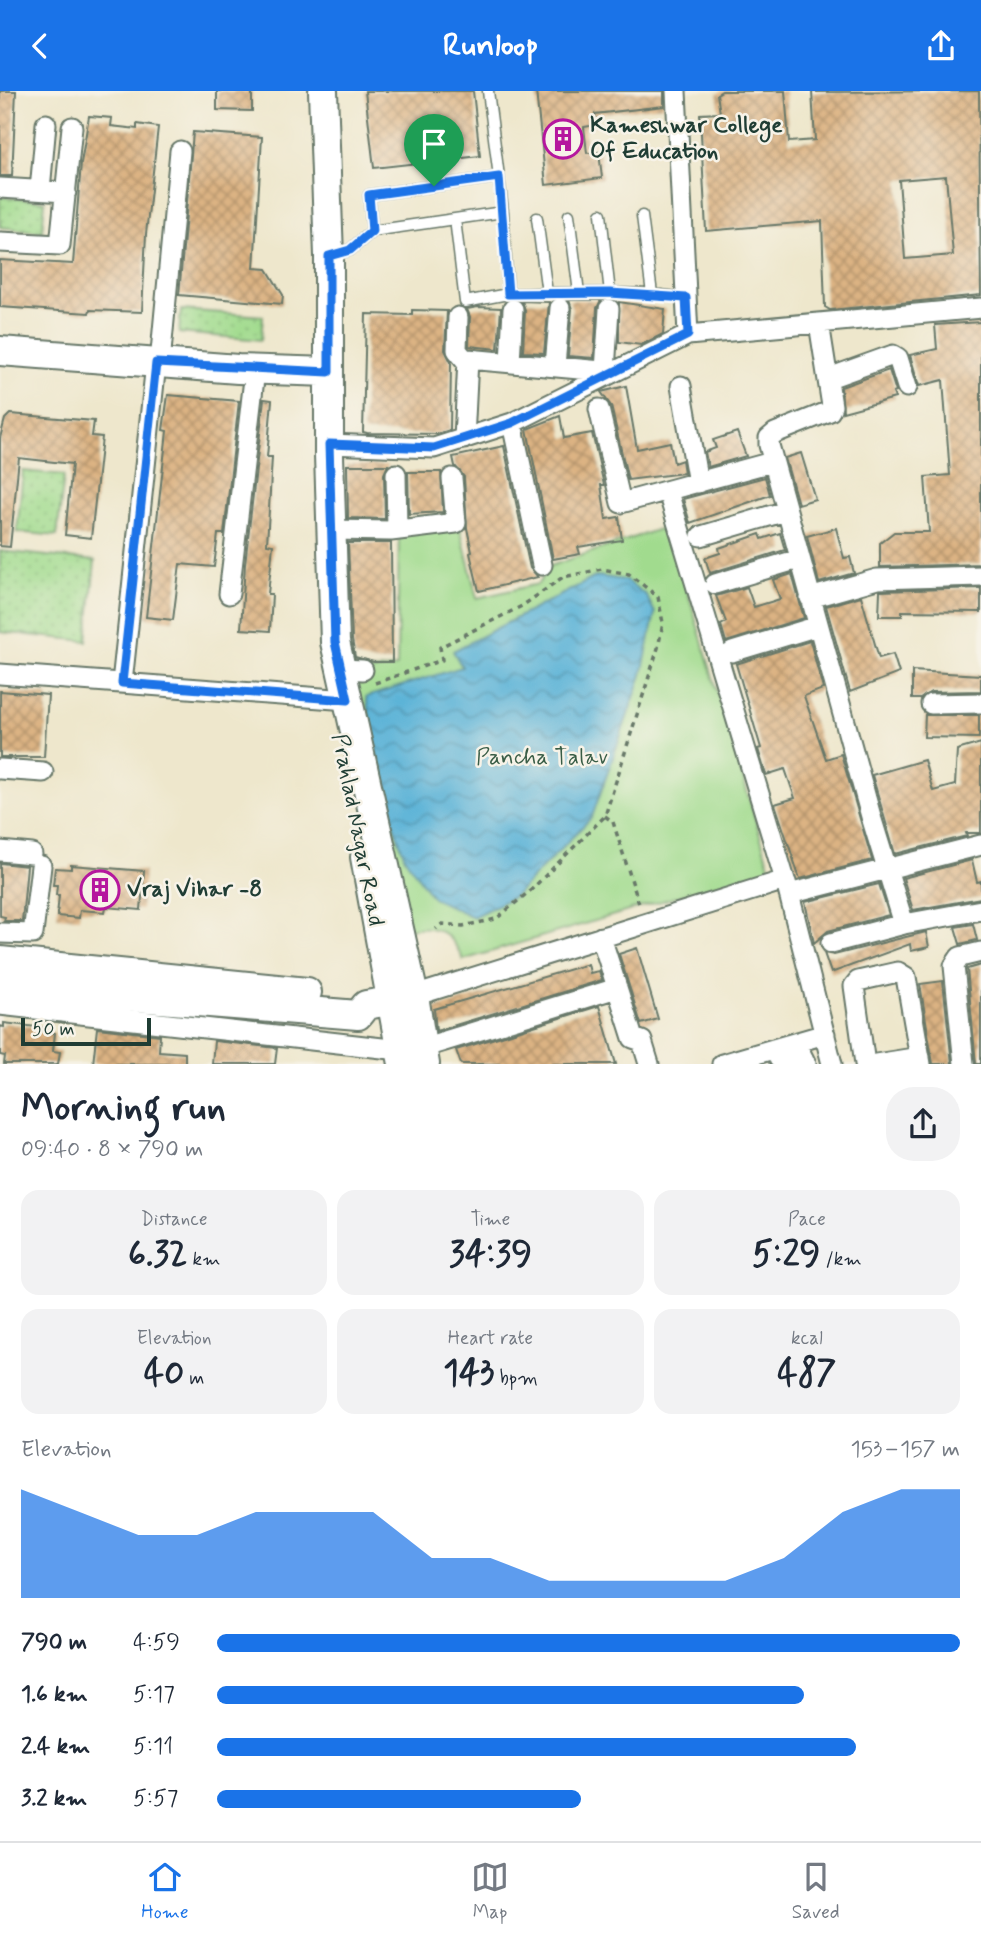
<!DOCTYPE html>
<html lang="en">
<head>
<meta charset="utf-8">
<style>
	body { margin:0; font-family:Mynerve,sans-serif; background:#f2f2f3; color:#1f2937; height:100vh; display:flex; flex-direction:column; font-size:26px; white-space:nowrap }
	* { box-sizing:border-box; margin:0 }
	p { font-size:23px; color:#747a83 }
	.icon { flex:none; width:38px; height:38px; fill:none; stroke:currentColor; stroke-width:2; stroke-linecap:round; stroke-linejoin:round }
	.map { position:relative; height:973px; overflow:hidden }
	.sheet { display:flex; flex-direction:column; background:#fff; flex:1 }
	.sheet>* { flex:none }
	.scale { position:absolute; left:21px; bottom:18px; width:130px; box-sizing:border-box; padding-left:7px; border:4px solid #1f3d34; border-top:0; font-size:19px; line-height:24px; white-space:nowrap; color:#1f3d34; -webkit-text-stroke:5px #f7f3e8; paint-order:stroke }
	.pin { position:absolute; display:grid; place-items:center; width:60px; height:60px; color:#fff; margin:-72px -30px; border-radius:50% 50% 50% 0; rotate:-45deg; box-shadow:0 0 7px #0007 }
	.pin .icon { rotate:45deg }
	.round { display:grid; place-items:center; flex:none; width:74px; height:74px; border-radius:28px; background:#f2f2f3 }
	.summary { display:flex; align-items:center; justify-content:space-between; height:119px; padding:0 21px }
	h1 { font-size:38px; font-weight:700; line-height:52px }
	.figures { display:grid; grid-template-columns:repeat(3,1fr); gap:10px; height:119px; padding:7px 21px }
	.figures div { display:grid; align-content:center; border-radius:18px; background:#f2f2f3; text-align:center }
	.figures b { font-size:35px; font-weight:700 }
	.figures small { font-size:19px; font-weight:400 }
	.figures p { font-size:19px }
	.chart { height:196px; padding:14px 21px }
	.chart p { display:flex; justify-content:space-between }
	.chart svg { width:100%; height:126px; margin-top:7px; fill:#1a73e8; opacity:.7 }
	ul { padding:0 21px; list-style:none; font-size:23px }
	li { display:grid; grid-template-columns:112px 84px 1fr; align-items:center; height:52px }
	li i { height:18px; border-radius:9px; background:#1a73e8 }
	header { display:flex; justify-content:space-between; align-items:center; height:91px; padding:0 21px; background:#1a73e8; color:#fff; font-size:32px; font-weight:700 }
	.dock { display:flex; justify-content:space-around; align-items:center; height:98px; border-top:2px solid #e0e1e3; background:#fff; font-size:19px; color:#747a83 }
	.dock a { display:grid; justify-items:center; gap:4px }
	.dock .active { color:#1a73e8 }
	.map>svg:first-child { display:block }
	.grass { fill:url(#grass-dots); stroke:#608c61; stroke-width:2 }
	.green { fill:#a1db8e; stroke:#608c61; stroke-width:2 }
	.water { fill:url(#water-waves); stroke:#3c7886; stroke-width:2 }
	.building { fill:url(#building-cross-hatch); fill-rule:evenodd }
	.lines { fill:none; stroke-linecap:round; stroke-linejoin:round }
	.lane-casing { stroke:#677869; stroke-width:13 }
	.street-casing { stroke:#677869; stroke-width:23 }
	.secondary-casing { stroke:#677869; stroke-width:32 }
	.path { stroke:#677869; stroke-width:3.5; stroke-dasharray:5 5; stroke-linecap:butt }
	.lane { stroke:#fff; stroke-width:10 }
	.street { stroke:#fff; stroke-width:19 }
	.secondary { stroke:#fff; stroke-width:28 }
	.route-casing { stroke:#fff; stroke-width:14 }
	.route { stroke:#1a73e8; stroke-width:9 }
	.labels { text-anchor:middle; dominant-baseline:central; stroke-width:5; stroke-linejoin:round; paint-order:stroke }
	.poi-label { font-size:23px; font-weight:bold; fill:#1f3d34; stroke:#f7f3e8; text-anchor:start }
	.park-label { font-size:23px; fill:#395d46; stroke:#f7f3e8 }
	.street-label { font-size:23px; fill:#1f3d34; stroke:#f7f3e8 }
</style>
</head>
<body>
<header><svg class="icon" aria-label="back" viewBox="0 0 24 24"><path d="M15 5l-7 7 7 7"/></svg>Runloop<svg class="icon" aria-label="share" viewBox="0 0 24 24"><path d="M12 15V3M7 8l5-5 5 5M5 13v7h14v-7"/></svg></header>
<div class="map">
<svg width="981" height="973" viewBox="0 0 981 973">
	<defs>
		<pattern id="grass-dots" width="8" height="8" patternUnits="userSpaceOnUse" patternTransform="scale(1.75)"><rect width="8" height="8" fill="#a1db8e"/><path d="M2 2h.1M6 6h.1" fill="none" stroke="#8abd7b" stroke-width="1.8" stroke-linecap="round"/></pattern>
		<pattern id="water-waves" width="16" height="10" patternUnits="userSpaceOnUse" patternTransform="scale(1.75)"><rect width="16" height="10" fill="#5ab2d7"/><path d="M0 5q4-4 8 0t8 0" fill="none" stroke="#4a92af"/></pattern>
		<pattern id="building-cross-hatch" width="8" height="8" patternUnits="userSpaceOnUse" patternTransform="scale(1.75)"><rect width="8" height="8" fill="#dcb383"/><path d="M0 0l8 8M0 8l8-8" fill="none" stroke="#b2936c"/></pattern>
	</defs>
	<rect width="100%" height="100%" fill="#f7f3e8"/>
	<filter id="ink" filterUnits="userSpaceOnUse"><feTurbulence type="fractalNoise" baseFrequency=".0143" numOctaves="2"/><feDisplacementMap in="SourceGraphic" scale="14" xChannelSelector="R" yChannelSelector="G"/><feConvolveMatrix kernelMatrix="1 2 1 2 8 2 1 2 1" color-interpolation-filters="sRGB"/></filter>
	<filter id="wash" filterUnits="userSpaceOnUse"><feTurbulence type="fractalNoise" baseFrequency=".00686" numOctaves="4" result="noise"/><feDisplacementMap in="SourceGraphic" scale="28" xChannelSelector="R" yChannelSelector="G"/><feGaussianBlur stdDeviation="1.57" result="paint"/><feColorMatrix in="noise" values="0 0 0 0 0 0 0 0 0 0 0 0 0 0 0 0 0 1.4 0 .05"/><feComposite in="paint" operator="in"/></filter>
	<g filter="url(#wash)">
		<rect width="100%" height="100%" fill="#eee7cc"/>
		<path class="grass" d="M0,106L45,110L42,141L0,136Z
			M181,219L263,225L261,249L179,242Z
			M23,380L64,384L57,445L17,441Z
			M0,460L95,470L87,550L0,541Z"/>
		<path class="green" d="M458,428L477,507L538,493L550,475L668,435L770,778L463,869C449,835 428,831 395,842L345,584L397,576L399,437Z"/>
		<path class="water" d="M597,485L625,489L646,504L655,522L642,584L592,726L515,805L473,826L433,807L405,767L385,708L366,606L462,576L453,560Z"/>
		<g id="blocks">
			<path class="building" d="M0,0H16L12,85H0Z
				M217,0H252V20L217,19Z
				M365,0H473L480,65L374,77Z
				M536,0H664V15L595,23L596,34L584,36L587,62L599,61L602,87L546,94Z
				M722,0H785L789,51L815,49L812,1L979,0L981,204L830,219L825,216L822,130L706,140L700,23L720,22L717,3ZM946,85L953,164L905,168L899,89Z
				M89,25L112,27L111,35L137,38V33L158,36L146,143L142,221L90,219L89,222L0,216V169L73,173L81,72Z
				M193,41L262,46L254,177L267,178L283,204L282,213L179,204Z
				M569,209H601L597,217L594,267L568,265L572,218Z
				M522,210L549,211L544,262L523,261L525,219Z
				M619,211L665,218L663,243L641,254L619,251Z
				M478,216L501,217L498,258L469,255L470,226L467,218Z
				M412,219L447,220L445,259L451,271L450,339L437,343L367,342L363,341L366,223L412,224Z
				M981,231V473L880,476V452L894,441H929L925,386L950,384L943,289L919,295L910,264L937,258L935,234Z
				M889,279L896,301L893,302L895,307L843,321L841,296Z
				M626,295L637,358L670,351L674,372L682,369L684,382L628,389L611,315L601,301Z
				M168,304L239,310L224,443H218L214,476L180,473L173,529L146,526L167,340L163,339Z
				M264,308L272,309L267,366H272L267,453L273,454L268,503H272L270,540L241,538L245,473Z
				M10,323L94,330L92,345L102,346L91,447L65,444L72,373L19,367L10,456L0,455V347L5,328Z
				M560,325L564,347L592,342L604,394H601L606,428L619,426L622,449L578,456L580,463L553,468L527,338Z
				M737,341L746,365L708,376L705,361L716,357L713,349Z
				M504,355L530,477L538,486L479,500L470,462L472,461L467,437L464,386L455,375L453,366Z
				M801,362L815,408L798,413L785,367Z
				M347,374H388L384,383L385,428L348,427Z
				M408,381H441L443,421L409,423Z
				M765,386L770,404L690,432L683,408Z
				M836,437L844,467L850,466L854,482L819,492L807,445Z
				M780,442L785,459L710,482L705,467L720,462L719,457L760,443L762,448Z
				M348,452H391L392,571H374L355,566L352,549Z
				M792,483L804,527L726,551L721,534L726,531L716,505L747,496L754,516L780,508L773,489Z
				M981,497V521L902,520V525H879L880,500Z
				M861,505L879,567L893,563L899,582L850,601L826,515Z
				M810,550L823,598L804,605L826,668L841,663L872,769L800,788L775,713L795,707L785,678L766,684L758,658L761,657L736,573Z
				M912,580L981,584V600L931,601L920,608H912Z
				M0,600L48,604L44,666H0Z
				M925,624H979V647L924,646Z
				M981,652V742H966L967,745L895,763L872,684L924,669L933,700L955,694L957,659Z
				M972,769L977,791L981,790V807L913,819L903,787Z
				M0,772L27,775L22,830H4L5,826L0,825Z
				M71,774L144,780L141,819L106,816L105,821L80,819L79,827L57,825L59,804H56L57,794H53L55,777L71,778Z
				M879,793L889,824L828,840L814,852L805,811Z
				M973,833L977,849L960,853L955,836Z
				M926,841L929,856L911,860L910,853L831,882L824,862L834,864Z
				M637,857L658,928L641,933L619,863Z
				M588,873L590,882L599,880L602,889L436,940L434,918Z
				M981,874V973H976L967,878Z
				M943,890L952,973H933L920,893Z
				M599,915L616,973H461L456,959Z
				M4,932L45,937L44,940L55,942L53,960L60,961L58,973H4L5,965L0,964V935L4,936Z
				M97,937L160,944L159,960L185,962V973H93Z
				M214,950L277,957L275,973H212Z"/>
		</g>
	</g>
	<g filter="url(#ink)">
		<use href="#blocks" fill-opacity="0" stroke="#677869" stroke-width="2"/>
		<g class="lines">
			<g class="lane-casing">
				<path id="lane" d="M601,123L610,202L652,203L642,125
					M569,124L579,202
					M455,128L465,211L508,203L503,121
					M372,140L503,121L499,86
					M333,164L350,159L372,140L369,104L499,86L488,0
					M547,202H610
					M508,203L547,202L537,127
					M652,203L686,207"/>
			</g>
			<g class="street-casing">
				<path id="street" d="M676,0L688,244L981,217
					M0,97L66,101
					M40,99L46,33
					M0,151L60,154L72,36
					M458,226L457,259L466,270
					M819,232L832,315L830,320L775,342L769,347V354L872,729L904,833
					M510,271L513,218
					M160,272L180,60
					M555,275L560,217
					M605,280L609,218
					M829,287L893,264L898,267L907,296
					M681,295L698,392
					M599,318L621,412L772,371
					M512,332L542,474
					M464,348L468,268L613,281
					M329,353L434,357L512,332L688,244
					M396,383L397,439
					M331,439L391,440L456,432L452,387
					M701,445L786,420
					M715,493L799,468
					M229,503L255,279
					M810,507L877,488L981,485
					M732,561L818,535
					M341,578L363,579
					M0,583L348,609
					M122,592L156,272
					M931,613L981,612
					M0,678L43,681
					M0,760L32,763
					M786,791L832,973
					M789,803L981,754
					M0,842L33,843L41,775
					M601,846L633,947L642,950L649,973
					M831,852L904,833L981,819
					M414,905L785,789L668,401
					M0,914L400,959
					M422,957L617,897
					M779,968L801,963L806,973
					M722,973L825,943
					M865,973L854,895L858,890L898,881L906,886L921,973
					M876,973L920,966
					M964,973L954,875L960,866L981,861"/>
			</g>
			<g class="secondary-casing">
				<path id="secondary" d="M323,0L329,165V364L335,551L414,905L425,973
					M0,260L238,278L329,281
					M365,766L403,973
					M0,870L307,901
					M0,895L358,924L366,914L407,907"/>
			</g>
			<path class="path" d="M375,592L442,569L440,556L522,515L563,486L602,478L629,483L658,506L663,532L658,557L605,725L531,799L496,828L463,835L442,833L436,838
				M605,725L613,731L640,816"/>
			<use href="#lane" class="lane"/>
			<use href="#street" class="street"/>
			<use href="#secondary" class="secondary"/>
		</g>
	</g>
	<g class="lines" filter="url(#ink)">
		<g class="route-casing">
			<path id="route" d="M499,86L508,203L610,202L686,207L688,244L512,332L434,357L329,353L335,551L348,609L122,592L156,272L329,281V165L350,159L372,140L369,104Z"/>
		</g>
		<use href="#route" class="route"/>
	</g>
	<defs>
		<g id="building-ring" transform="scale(2.0125)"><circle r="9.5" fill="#f7f3e8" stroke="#b5179e" stroke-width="1.5"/><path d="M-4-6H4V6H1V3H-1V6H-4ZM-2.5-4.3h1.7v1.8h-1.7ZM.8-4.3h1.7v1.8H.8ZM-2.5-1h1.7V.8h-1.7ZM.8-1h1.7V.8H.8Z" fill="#b5179e"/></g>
	</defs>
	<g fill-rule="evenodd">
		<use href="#building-ring" x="563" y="48"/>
		<use href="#building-ring" x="100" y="799"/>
	</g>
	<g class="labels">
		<g class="poi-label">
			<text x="590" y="35">Kameshwar College<tspan x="590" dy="26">Of Education</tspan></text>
			<text x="127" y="799">Vraj Vihar -8</text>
		</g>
		<g class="park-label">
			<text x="542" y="667">Pancha Talav</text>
		</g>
		<g class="street-label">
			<text transform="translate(357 739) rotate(79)">Prahlad Nagar Road</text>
		</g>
	</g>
</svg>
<div class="scale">50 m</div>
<div class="pin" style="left:434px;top:95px;background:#1e9e55"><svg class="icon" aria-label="arrive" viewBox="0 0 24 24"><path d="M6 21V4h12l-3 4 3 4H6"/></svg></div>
</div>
<section class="sheet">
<div class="summary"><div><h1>Morning run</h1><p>09:40 · 8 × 790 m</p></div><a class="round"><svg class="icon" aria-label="share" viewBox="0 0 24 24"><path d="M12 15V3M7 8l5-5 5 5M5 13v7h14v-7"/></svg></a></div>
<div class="figures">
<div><p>Distance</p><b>6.32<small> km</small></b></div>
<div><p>Time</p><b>34:39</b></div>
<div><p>Pace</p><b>5:29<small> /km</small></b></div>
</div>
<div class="figures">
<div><p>Elevation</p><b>40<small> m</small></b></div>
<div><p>Heart rate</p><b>143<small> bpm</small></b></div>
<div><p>kcal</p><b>487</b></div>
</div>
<div class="chart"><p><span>Elevation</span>153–157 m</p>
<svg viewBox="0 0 160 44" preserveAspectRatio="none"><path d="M0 44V6L10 14L20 22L30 22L40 14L50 14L60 14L70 30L80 30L90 38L100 38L110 38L120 38L130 30L140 14L150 6L160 6V44z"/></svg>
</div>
<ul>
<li><b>790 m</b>4:59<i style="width:100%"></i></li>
<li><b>1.6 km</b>5:17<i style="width:79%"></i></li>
<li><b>2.4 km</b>5:11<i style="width:86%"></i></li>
<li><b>3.2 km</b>5:57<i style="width:49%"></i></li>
</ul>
</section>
<nav class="dock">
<a class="active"><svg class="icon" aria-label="home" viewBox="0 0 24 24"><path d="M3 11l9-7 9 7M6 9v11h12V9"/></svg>Home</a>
<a><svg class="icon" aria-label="map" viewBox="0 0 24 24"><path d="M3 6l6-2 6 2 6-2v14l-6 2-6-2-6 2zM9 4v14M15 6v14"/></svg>Map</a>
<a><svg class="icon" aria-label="saved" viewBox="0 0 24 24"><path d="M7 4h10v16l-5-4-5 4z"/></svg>Saved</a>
</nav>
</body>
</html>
